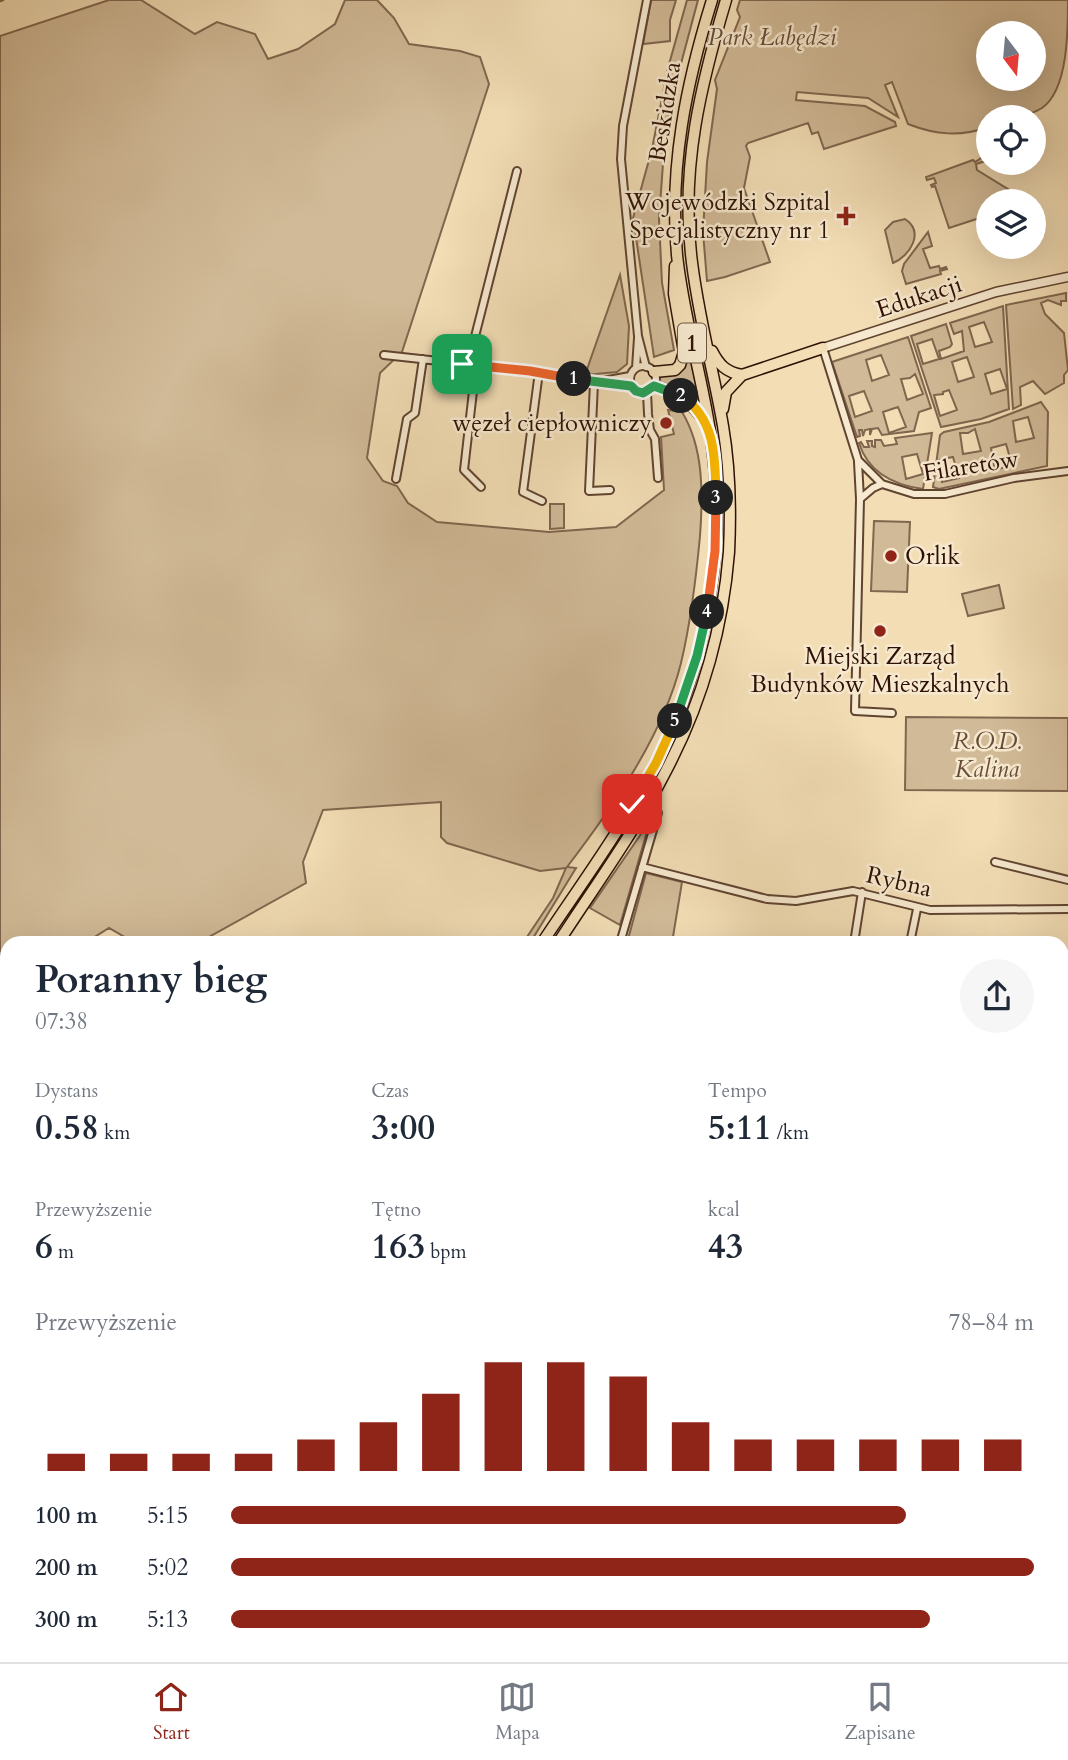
<!DOCTYPE html>
<html lang="pl">
<head>
<meta charset="utf-8">
<style>
	body { margin:0; font-family:Cardo,serif; background:#f6f6f7; color:#1f2937; height:100vh; display:flex; flex-direction:column; font-size:26px; white-space:nowrap }
	* { box-sizing:border-box; margin:0 }
	p { font-size:23px; color:#747a83 }
	.icon { flex:none; width:38px; height:38px; fill:none; stroke:currentColor; stroke-width:2; stroke-linecap:round; stroke-linejoin:round }
	.map { position:relative; flex:1; overflow:hidden }
	.side { position:absolute; left:0px; top:936px; width:1069px; height:726px; display:flex; flex-direction:column; background:#fff; border-radius:21px 21px 0 0; box-shadow:0 7px 28px #0002 }
	.side>* { flex:none }
	.needle { width:46px; rotate:164deg }
	.buttons { position:absolute; left:976px; top:21px; display:grid; gap:14px }
	.buttons a { display:grid; place-items:center; width:70px; height:70px; border-radius:50%; background:#fff; box-shadow:0 7px 28px #0002; font-size:35px }
	.pin { position:absolute; display:grid; place-items:center; width:60px; height:60px; color:#fff; margin:-30px; border-radius:14px; box-shadow:0 4px 10px #0006 }
	.km { position:absolute; width:35px; height:35px; margin:-18px; border-radius:50%; background:#222; color:#fff; font-size:19px; line-height:35px; text-align:center }
	.round { display:grid; place-items:center; flex:none; width:74px; height:74px; border-radius:37px; background:#f6f6f7 }
	.overview { display:flex; align-items:center; justify-content:space-between; height:119px; padding:0 35px }
	h1 { font-size:38px; font-weight:700; line-height:52px }
	.stats { display:grid; grid-template-columns:repeat(3,1fr); gap:10px; height:119px; padding:7px 35px }
	.stats div { display:grid; align-content:center }
	.stats b { font-size:35px; font-weight:700 }
	.stats small { font-size:19px; font-weight:400 }
	.stats p { font-size:19px }
	.chart { height:196px; padding:14px 35px }
	.chart p { display:flex; justify-content:space-between }
	.chart svg { width:100%; height:126px; margin-top:7px; stroke:#8f2418; stroke-width:6 }
	ul { padding:0 35px; list-style:none; font-size:23px }
	li { display:grid; grid-template-columns:112px 84px 1fr; align-items:center; height:52px }
	li i { height:18px; border-radius:9px; background:#8f2418 }
	.dock { display:flex; justify-content:space-around; align-items:center; height:98px; border-top:2px solid #e0e1e3; background:#fff; font-size:19px; color:#747a83 }
	.dock a { display:grid; justify-items:center; gap:4px }
	.dock .active { color:#8f2418 }
	.map>svg:first-child { display:block }
	.green { fill:#d1ba97; stroke:#80664e; stroke-width:2; fill-rule:evenodd }
	.lines { fill:none; stroke-linecap:round; stroke-linejoin:round }
	.stream { stroke:#7b624a; stroke-width:2.5 }
	.minor-casing { stroke:#5f4430; stroke-width:10 }
	.tertiary-casing { stroke:#5f4430; stroke-width:11 }
	.primary-casing { stroke:#2e1104; stroke-width:13 }
	.trunk-casing { stroke:#2e1104; stroke-width:14 }
	.minor { stroke:#f7e9cf; stroke-width:6 }
	.tertiary { stroke:#f7e9cf; stroke-width:8 }
	.primary { stroke:#f2ddb5; stroke-width:10 }
	.trunk { stroke:#f2ddb5; stroke-width:10 }
	.split-1-casing { stroke:#fff; stroke-width:14 }
	.split-2-casing { stroke:#fff; stroke-width:14 }
	.split-3-casing { stroke:#fff; stroke-width:14 }
	.split-4-casing { stroke:#fff; stroke-width:14 }
	.split-5-casing { stroke:#fff; stroke-width:14 }
	.split-6-casing { stroke:#fff; stroke-width:14 }
	.split-1 { stroke:#f0652b; stroke-width:9 }
	.split-2 { stroke:#22a559; stroke-width:9 }
	.split-3 { stroke:#f5b400; stroke-width:9 }
	.split-4 { stroke:#f0652b; stroke-width:9 }
	.split-5 { stroke:#22a559; stroke-width:9 }
	.split-6 { stroke:#f5b400; stroke-width:9 }
	.poi-dot { fill:#8f2418; stroke:#f7e9cf; stroke-width:2.5 }
	.labels { text-anchor:middle; dominant-baseline:central; stroke-width:5; stroke-linejoin:round; paint-order:stroke }
	.shield { fill:#f7e9cf; stroke:#6a5241; stroke-width:2 }
	.shield-label { font-size:23px; font-weight:bold; fill:#2e1104 }
	.park-label { font-size:24px; font-style:italic; fill:#674c37; stroke:#f7e9cf }
	.street-label { font-size:24px; fill:#2e1104; stroke:#f7e9cf }
	.poi-label { font-size:24px; fill:#2e1104; stroke:#f7e9cf; text-anchor:end }
</style>
</head>
<body>
<div class="map">
<svg width="1068" height="1662" viewBox="0 0 1068 1662">
	<rect width="100%" height="100%" fill="#f2ddb5"/>
	<filter id="stains"><feTurbulence type="fractalNoise" baseFrequency=".00286" numOctaves="4"/><feColorMatrix values="0 0 0 0 .2 0 0 0 0 .09 0 0 0 0 .02 0 0 0 .5 -.17"/></filter>
	<radialGradient id="worn" r=".72"><stop offset=".6" stop-color="#630" stop-opacity="0"/><stop offset="1" stop-color="#630" stop-opacity=".3"/></radialGradient>
	<path class="green" d="M109,0H141L195,34L217,22L255,34L268,59L298,49L335,24L345,0H377L394,18L409,44L460,51L480,57L489,84L402,352L380,373L367,458L383,481L397,486L408,503L437,522L549,532L616,527L664,490L661,437L674,434L668,410L682,412C704,448 703,495 700,536C696,579 691,621 681,663C663,736 612,808 567,867L576,868L530,943H523L553,898L566,868L540,871L447,843L441,837V802L323,810L303,862L306,883L198,943H135L109,928L85,943H7V965L0,985V36Z
		M651,0H676L670,20V41L643,44Z
		M687,0H698L671,101L664,150L659,219L662,283L674,350L654,357L633,218L652,149L668,68Z
		M740,0H1068C1068,31 1068,90 1042,108C1026,118 1007,117 989,117V127C960,137 936,135 908,124L892,82L885,85L898,117L868,98L797,92L796,100L865,106L895,122L896,126L824,149L818,132L812,134L808,123L748,143L746,146L750,157L744,188L770,262L725,277L707,281L703,232L707,162L717,89L715,80L740,17L737,10ZM989,33H1034V79H989Z
		M989,153V160L976,164L977,170L1011,191L1014,201H989V215L949,228L935,186L932,187L931,185L936,183L934,178L927,180L926,177L973,160L975,162Z
		M905,219C925,232 910,256 893,263L885,230L893,222Z
		M928,232L932,246L923,249L930,268L939,266L940,269L946,267L947,269L940,271L941,274L906,284L902,271L904,264Z
		M620,275L629,326L627,364L617,372L585,375Z
		M1066,293V301H1061V305L1048,300L1041,303L1045,314L1064,333L1068,370L1064,375V383L1045,394L1033,381L1020,387L1021,405L1013,409L1006,305Z
		M1003,306L1009,409L981,419L941,427L911,336L946,324L952,344L950,347L939,351L941,359L964,351L962,331L954,334L950,323ZM984,322L992,342L975,347L969,327ZM932,339L939,359L923,364L917,344ZM967,357L974,377L958,382L952,362ZM1000,369L1007,389L991,394L985,374ZM949,390L957,410L940,416L934,395L943,394V392Z
		M908,337L931,408L919,412L914,431L882,435L878,428L872,429L870,435V429L865,430L863,436L862,430H859L860,436L857,437L832,362ZM881,355L889,375L872,381L866,360ZM915,374L923,394L907,400L901,379L910,378ZM864,391L872,411L855,417L849,396ZM898,407L906,427L889,433L883,412Z
		M689,352L701,407L699,408C687,394 675,389 659,384V376L670,375Z
		M1041,402L1048,412L1047,466L939,489L933,487L940,435L944,432L989,422ZM1028,417L1034,438L1016,442L1013,421ZM975,429L981,451L963,454L960,433H968ZM1006,444L1012,465L995,470L991,448ZM953,457L959,478L942,482L938,460Z
		M932,433L923,489C894,485 868,472 859,443L861,442L864,447H869L867,441H872V446L875,447V440H881L884,446L897,444L895,438ZM917,454L923,474L906,479L902,457Z
		M550,504H564V528L550,529Z
		M874,521L910,522L907,592L871,591Z
		M999,585L1004,608L968,616L962,594Z
		M906,717L1068,718V791L905,790Z
		M650,821L620,925L590,908Z
		M646,873L682,882L672,943H627Z
		M1062,1018H1068V1312L1062,1311Z
		M0,1229L7,1233V1403L0,1400Z
		M1062,1338H1068V1617L1062,1616Z
		M0,1448L7,1449V1480L0,1496Z
		M1062,1648L1068,1649V1662H1018L1020,1656H1062Z
		M70,1656H162L165,1662H68Z
		M173,1656H229L228,1662H176Z
		M257,1656H363L353,1662H255Z
		M386,1656H438L435,1662H377Z
		M447,1656H775L782,1662H447Z"/>
	<g class="lines">
		<path class="stream" d="M0,1L3,0
			M0,1086L7,1083
			M1062,1323H1068"/>
		<g class="minor-casing">
			<path id="minor" d="M823,348L858,460L882,484L914,494H945L1014,478L1068,471
				M384,355L530,371L601,384L631,386
				M468,364L517,171
				M476,365L464,470L481,487
				M630 379a13 13 0 1 1 26 0a13 13 0 1 1-26 0Z
				M646,367L638,336L621,159L623,126L647,0
				M636,368L638,338
				M539,372L523,492L542,501
				M603,381L630,376
				M594,383L589,491L610,490
				M647,392L648,414L650,430L655,439L658,478
				M858,462L860,499L855,711L892,713
				M396,479L407,419L415,413L423,359
				M860,499L873,488L882,484
				M995,862L1068,880
				M642,867L767,899L796,901L853,891L930,910L1068,909
				M620,943L658,813
				M854,943L862,892
				M910,943L917,909
				M984,1656L1005,1660
				M438,1662L440,1656"/>
		</g>
		<g class="tertiary-casing">
			<path id="tertiary" d="M823,348L996,292L1068,277"/>
		</g>
		<g class="primary-casing">
			<path id="primary" d="M712,351C719,365 726,372 742,375
				M654,372L675,370L680,365L684,352L674,294L675,266
				M654,386C682,394 692,403 708,426
				M723,409L726,392L742,375L823,348
				M542,943C587,875 639,807 671,731C695,675 710,614 715,552C718,512 716,471 710,431C701,372 683,314 677,255C669,167 686,84 712,0
				M558,943C595,886 636,830 667,769C702,702 723,627 729,552C731,510 730,467 723,426C713,368 697,312 691,254C681,166 701,84 726,0
				M1062,1625L1068,1626
				M1062,1637L1068,1638
				M234,1662L236,1656"/>
		</g>
		<g class="trunk-casing">
			<path id="trunk" d="M0,1419L7,1420
				M0,1435L7,1438
				M169,1656L172,1662
				M248,1662L250,1656
				M359,1662L369,1656"/>
		</g>
		<use href="#minor" class="minor"/>
		<use href="#tertiary" class="tertiary"/>
		<use href="#primary" class="primary"/>
		<use href="#trunk" class="trunk"/>
	</g>
	<g class="lines">
		<g class="split-1-casing">
			<path id="split-1" d="M462,364L530,371L574,379"/>
		</g>
		<g class="split-2-casing">
			<path id="split-2" d="M574,379L631,386L636,391L643,393L654,386L681,396"/>
		</g>
		<g class="split-3-casing">
			<path id="split-3" d="M681,396C717,419 715,461 716,498"/>
		</g>
		<g class="split-4-casing">
			<path id="split-4" d="M707,612L715,551L716,498"/>
		</g>
		<g class="split-5-casing">
			<path id="split-5" d="M675,721L697,656L707,612"/>
		</g>
		<g class="split-6-casing">
			<path id="split-6" d="M632,804L656,763L675,721"/>
		</g>
		<use href="#split-1" class="split-1"/>
		<use href="#split-2" class="split-2"/>
		<use href="#split-3" class="split-3"/>
		<use href="#split-4" class="split-4"/>
		<use href="#split-5" class="split-5"/>
		<use href="#split-6" class="split-6"/>
	</g>
	<g class="poi-dot">
		<path d="M842.5 205.5h7v7h7v7h-7v7h-7v-7h-7v-7h7z"/>
		<circle cx="666" cy="423" r="7"/>
		<circle cx="891" cy="556" r="7"/>
		<circle cx="880" cy="631" r="7"/>
	</g>
	<g class="labels">
		<rect class="shield" x="678" y="323.5" width="28" height="39" rx="5"/>
		<g class="shield-label">
			<text x="692" y="343">1</text>
		</g>
		<g class="park-label">
			<text x="772" y="37">Park Łabędzi</text>
			<text x="987" y="741">R.O.D.<tspan x="987" dy="28">Kalina</tspan></text>
		</g>
		<g class="street-label">
			<text transform="translate(665 112) rotate(-81)">Beskidzka</text>
			<text transform="translate(919 297) rotate(-18)">Edukacji</text>
			<text transform="translate(971 466) rotate(-9)">Filaretów</text>
			<text transform="translate(899 882) rotate(13)">Rybna</text>
		</g>
		<g class="poi-label">
			<text x="830" y="202">Wojewódzki Szpital<tspan x="830" dy="28">Specjalistyczny nr 1</tspan></text>
			<text x="652" y="423">węzeł ciepłowniczy</text>
			<text x="905" y="556" text-anchor="start">Orlik</text>
			<text x="880" y="656" text-anchor="middle">Miejski Zarząd<tspan x="880" dy="28">Budynków Mieszkalnych</tspan></text>
		</g>
	</g>
	<rect width="100%" height="100%" filter="url(#stains)"/>
	<rect width="100%" height="100%" fill="url(#worn)"/>
</svg>
<div class="buttons">
<a><svg class="needle" viewBox="-14 -14 28 28"><path d="M0-13l5 13h-10z" fill="#e53935"/><path d="M0 13l5-13h-10z" fill="#747a83"/></svg></a>
<a><svg class="icon" aria-label="locate" viewBox="0 0 24 24"><circle cx="12" cy="12" r="6"/><path d="M12 2v4M12 18v4M2 12h4M18 12h4"/></svg></a>
<a><svg class="icon" aria-label="layers" viewBox="0 0 24 24"><path d="M12 4l9 5-9 5-9-5zM3 14l9 5 9-5"/></svg></a>
</div>
<div class="pin" style="left:462px;top:364px;background:#1e9e55"><svg class="icon" aria-label="arrive" viewBox="0 0 24 24"><path d="M6 21V4h12l-3 4 3 4H6"/></svg></div>
<div class="pin" style="left:632px;top:804px;background:#d93025"><svg class="icon" aria-label="check" viewBox="0 0 24 24"><path d="M5 12l5 5 9-10"/></svg></div>
<b class="km" style="left:574px;top:379px">1</b>
<b class="km" style="left:681px;top:396px">2</b>
<b class="km" style="left:716px;top:498px">3</b>
<b class="km" style="left:707px;top:612px">4</b>
<b class="km" style="left:675px;top:721px">5</b>
<section class="side">
<div class="overview"><div><h1>Poranny bieg</h1><p>07:38</p></div><a class="round"><svg class="icon" aria-label="share" viewBox="0 0 24 24"><path d="M12 15V3M7 8l5-5 5 5M5 13v7h14v-7"/></svg></a></div>
<div class="stats">
<div><p>Dystans</p><b>0.58<small> km</small></b></div>
<div><p>Czas</p><b>3:00</b></div>
<div><p>Tempo</p><b>5:11<small> /km</small></b></div>
</div>
<div class="stats">
<div><p>Przewyższenie</p><b>6<small> m</small></b></div>
<div><p>Tętno</p><b>163<small> bpm</small></b></div>
<div><p>kcal</p><b>43</b></div>
</div>
<div class="chart"><p><span>Przewyższenie</span>78–84 m</p>
<svg viewBox="0 0 160 44" preserveAspectRatio="none"><path d="M5 44V38M15 44V38M25 44V38M35 44V38M45 44V33M55 44V27M65 44V17M75 44V6M85 44V6M95 44V11M105 44V27M115 44V33M125 44V33M135 44V33M145 44V33M155 44V33"/></svg>
</div>
<ul>
<li><b>100 m</b>5:15<i style="width:84%"></i></li>
<li><b>200 m</b>5:02<i style="width:100%"></i></li>
<li><b>300 m</b>5:13<i style="width:87%"></i></li>
</ul>
</section>
</div>
<nav class="dock">
<a class="active"><svg class="icon" aria-label="home" viewBox="0 0 24 24"><path d="M3 11l9-7 9 7M6 9v11h12V9"/></svg>Start</a>
<a><svg class="icon" aria-label="map" viewBox="0 0 24 24"><path d="M3 6l6-2 6 2 6-2v14l-6 2-6-2-6 2zM9 4v14M15 6v14"/></svg>Mapa</a>
<a><svg class="icon" aria-label="saved" viewBox="0 0 24 24"><path d="M7 4h10v16l-5-4-5 4z"/></svg>Zapisane</a>
</nav>
</body>
</html>
